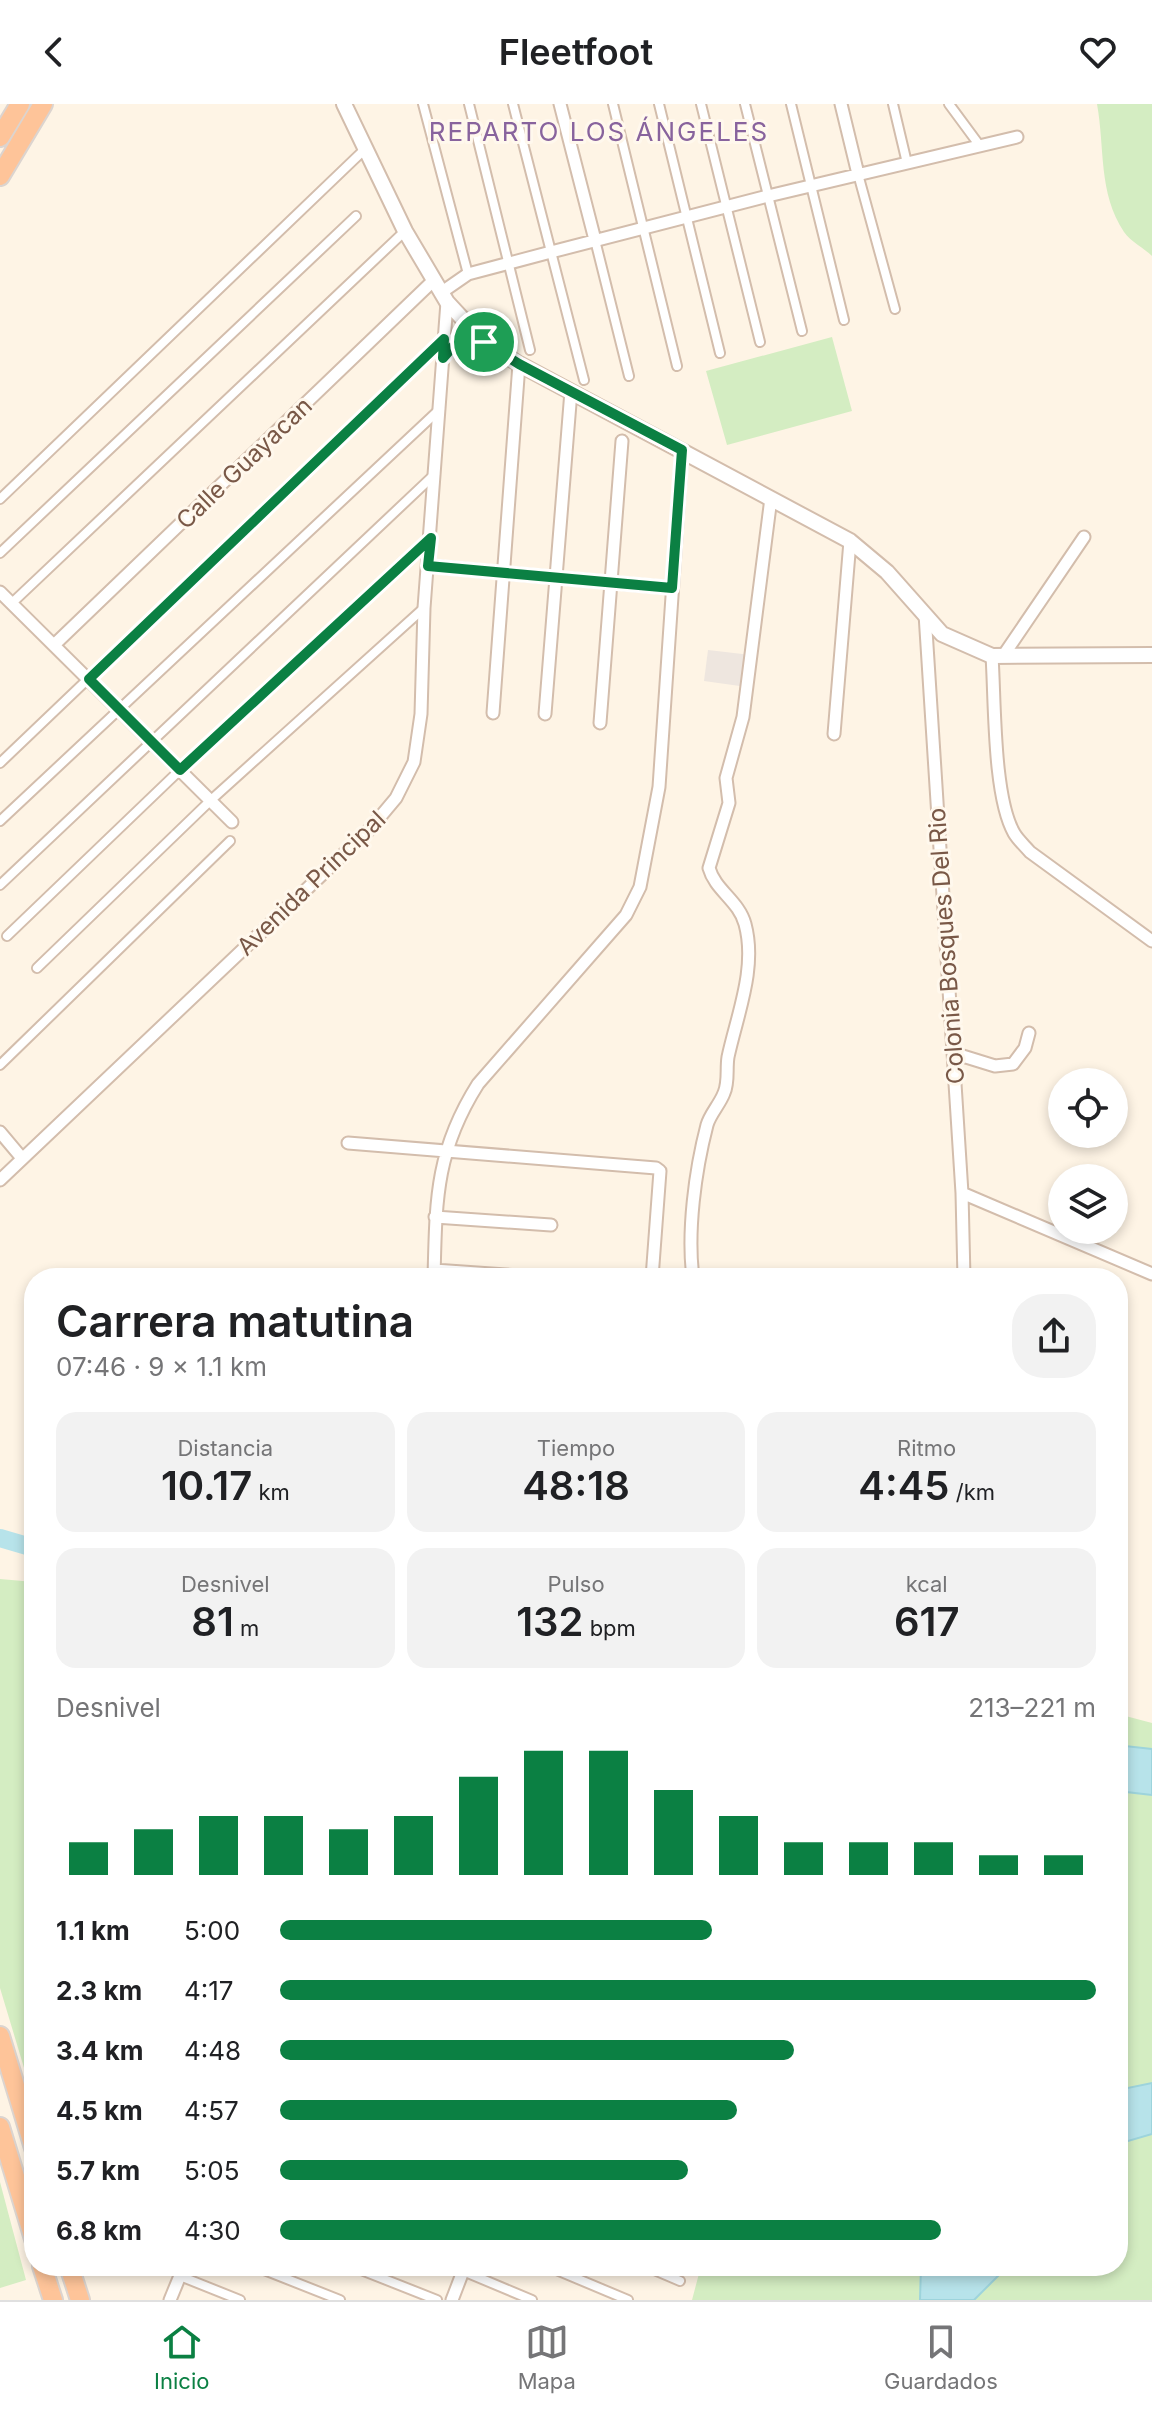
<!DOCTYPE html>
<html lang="es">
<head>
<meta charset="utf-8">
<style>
	body { margin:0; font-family:Inter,sans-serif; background:#f2f2f2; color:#202124; height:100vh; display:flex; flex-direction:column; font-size:30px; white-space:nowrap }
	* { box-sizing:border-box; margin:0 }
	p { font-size:26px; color:#757577 }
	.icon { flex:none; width:44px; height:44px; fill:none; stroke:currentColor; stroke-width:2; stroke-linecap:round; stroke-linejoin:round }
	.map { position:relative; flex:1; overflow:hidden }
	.details { position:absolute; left:24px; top:1164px; width:1104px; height:1008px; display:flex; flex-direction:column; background:#fff; border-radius:32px; box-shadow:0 4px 12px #0003 }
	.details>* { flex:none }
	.buttons { position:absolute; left:1048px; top:964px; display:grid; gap:16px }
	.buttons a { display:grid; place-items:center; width:80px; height:80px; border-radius:50%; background:#fff; box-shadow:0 4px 12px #0003; font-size:40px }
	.pin { position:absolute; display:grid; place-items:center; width:68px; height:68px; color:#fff; margin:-34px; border:4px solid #fff; border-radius:50%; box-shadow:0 2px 8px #0007 }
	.round { display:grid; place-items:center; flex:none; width:84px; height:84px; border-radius:32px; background:#f2f2f2 }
	.headline { display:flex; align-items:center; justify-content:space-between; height:136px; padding:0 32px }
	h1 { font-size:44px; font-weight:600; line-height:60px }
	.stats { display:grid; grid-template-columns:repeat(3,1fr); gap:12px; height:136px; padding:8px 32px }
	.stats div { display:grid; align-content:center; border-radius:20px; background:#f2f2f2; text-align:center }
	.stats b { font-size:40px; font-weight:600 }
	.stats small { font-size:22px; font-weight:400 }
	.stats p { font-size:22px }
	.chart { height:224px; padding:16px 32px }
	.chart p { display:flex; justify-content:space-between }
	.chart svg { width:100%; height:144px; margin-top:8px; stroke:#0b8043; stroke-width:6 }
	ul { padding:0 32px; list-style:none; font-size:26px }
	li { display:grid; grid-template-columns:128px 96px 1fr; align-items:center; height:60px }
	li i { height:20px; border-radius:10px; background:#0b8043 }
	header { display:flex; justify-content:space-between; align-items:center; height:104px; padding:0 32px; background:#fff; font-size:36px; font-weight:600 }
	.menu { display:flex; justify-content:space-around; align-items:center; height:112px; border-top:2px solid #e0e0e0; background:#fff; font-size:22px; color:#757577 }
	.menu a { display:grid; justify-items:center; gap:4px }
	.menu .active { color:#0b8043 }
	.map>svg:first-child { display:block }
	.industrial { fill:#eee6df }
	.green { fill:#d4edc2 }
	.water { fill:#b7e3ea; stroke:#9dd4dc; stroke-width:2 }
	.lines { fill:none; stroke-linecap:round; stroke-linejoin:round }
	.river { stroke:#b7e3ea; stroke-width:18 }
	.pedestrian-casing { stroke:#d3bdac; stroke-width:12 }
	.minor-casing { stroke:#d3bdac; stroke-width:15 }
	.tertiary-casing { stroke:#d3bdac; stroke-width:18 }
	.trunk-casing { stroke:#dcd4cf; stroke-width:22 }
	.pedestrian { stroke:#fff; stroke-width:8 }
	.minor { stroke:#fff; stroke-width:11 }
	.tertiary { stroke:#fff; stroke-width:14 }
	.trunk { stroke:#fec499; stroke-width:18 }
	.route-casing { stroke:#fff; stroke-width:16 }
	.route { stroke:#0b8043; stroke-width:10 }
	.labels { text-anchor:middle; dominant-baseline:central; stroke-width:6; stroke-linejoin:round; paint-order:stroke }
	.street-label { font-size:24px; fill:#795847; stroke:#fff8ed }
	.neighbourhood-label { font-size:26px; letter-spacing:2px; fill:#88639d; stroke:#fff8ed }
</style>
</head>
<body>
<header><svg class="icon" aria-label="back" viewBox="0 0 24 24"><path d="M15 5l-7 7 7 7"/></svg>Fleetfoot<svg class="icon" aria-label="heart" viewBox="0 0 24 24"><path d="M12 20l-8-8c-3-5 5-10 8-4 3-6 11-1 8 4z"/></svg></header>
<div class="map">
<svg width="1152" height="2196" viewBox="0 0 1152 2196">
	<rect width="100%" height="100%" fill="#fef4e5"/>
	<path class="industrial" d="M708,546L751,551L747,583L704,577Z"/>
	<path class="green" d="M1097,0H1152V152C1144,144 1130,137 1124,128C1098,89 1105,44 1097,0Z
		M832,233L852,307L727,341L706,267Z
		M0,1475L34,1478V1997L0,1884Z
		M1118,1610L1152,1619V2196H692L701,2162H1118Z
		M0,2078L26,2176L0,2184Z"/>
	<path class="water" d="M1125,1642L1152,1645V1691L1118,1687V1643Z
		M1152,1979V2030L1118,2040V1986Z
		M921,2162H1008L974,2196H920Z"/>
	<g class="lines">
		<path class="river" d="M0,1434L34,1444"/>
		<g class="pedestrian-casing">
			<path id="pedestrian" d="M423,0L468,170
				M469,0L530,246
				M513,0L584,276
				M613,0L677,262
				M659,0L720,249
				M701,0L760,238
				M745,0L802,227
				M791,0L844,216
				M893,0L907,59
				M949,0L980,42
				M858,70L895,205
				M595,136L629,272
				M0,395L364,46
				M0,449L356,112
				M12,499L405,127
				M0,659L444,235
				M0,717L440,305
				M0,781L435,370
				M7,832L180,666L429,435
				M37,864L211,696L424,504
				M0,961L230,737
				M254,2162L340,2196
				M351,2162L437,2196
				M547,2162L628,2196
				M645,2162L680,2177
				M463,2167L532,2196
				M180,2172L240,2196"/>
		</g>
		<g class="minor-casing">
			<path id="minor" d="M560,0L595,136
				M841,0L858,70
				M442,188L468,170L551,148L768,92L1017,33
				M443,254C456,239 460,229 481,236
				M428,462L672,484
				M0,488L232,718
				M925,510L962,1089L964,1174
				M54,541L434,176
				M992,552C995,596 993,692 1014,729C1018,736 1025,742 1030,748L1152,837
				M1003,552L1084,433
				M493,609L519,260
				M545,610L571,287
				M600,619L622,337
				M834,630L850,437
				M953,949L995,962L1013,960L1025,944L1029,929
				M0,1028L21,1053
				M348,1039L656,1064L660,1067L652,1174
				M0,1076L370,725L396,694L414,658L421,610L424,504L447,198
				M962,1089L1152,1170
				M435,1113L551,1121
				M434,1166L520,1172
				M434,1174C436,1097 435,1048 478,980L626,811L640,783L659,683L682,346
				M693,1174C687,1128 695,1067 707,1021C710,1010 720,1000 724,989C729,978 726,965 728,953C737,911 757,864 745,820C739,797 715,786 709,764L729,699L726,674L743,613L771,394
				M170,2196L184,2162
				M452,2196L465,2162"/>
		</g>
		<g class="tertiary-casing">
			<path id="tertiary" d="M344,0L405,127L447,198L484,238L519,260L850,437L887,468L942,530L992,552L1152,551"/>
		</g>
		<g class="trunk-casing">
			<path id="trunk" d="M0,33L20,0
				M0,72L43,0
				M0,1932L34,2044
				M0,2023L34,2135
				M42,2162L53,2196
				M69,2162L80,2196"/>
		</g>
		<use href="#pedestrian" class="pedestrian"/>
		<use href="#minor" class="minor"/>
		<use href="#tertiary" class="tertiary"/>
		<use href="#trunk" class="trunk"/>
	</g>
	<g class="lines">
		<g class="route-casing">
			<path id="route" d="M469,232L484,238L519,260L682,346L672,484L428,462L431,434L180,666L89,575L444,235L443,254L456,239Z"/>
		</g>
		<use href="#route" class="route"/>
	</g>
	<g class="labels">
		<g class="street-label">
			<text transform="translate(244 359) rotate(-44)">Calle Guayacan</text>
			<text transform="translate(311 779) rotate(-44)">Avenida Principal</text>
			<text transform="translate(946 842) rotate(-94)">Colonia Bosques Del Rio</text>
		</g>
		<g class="neighbourhood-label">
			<text x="599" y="27">REPARTO LOS ÁNGELES</text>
		</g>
	</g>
</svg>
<div class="buttons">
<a><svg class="icon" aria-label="locate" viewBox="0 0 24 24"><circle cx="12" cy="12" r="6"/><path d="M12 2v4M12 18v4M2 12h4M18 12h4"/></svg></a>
<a><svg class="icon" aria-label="layers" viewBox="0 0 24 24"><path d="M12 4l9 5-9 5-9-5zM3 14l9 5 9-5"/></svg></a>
</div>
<div class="pin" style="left:484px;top:238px;background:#1e9e55"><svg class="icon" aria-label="arrive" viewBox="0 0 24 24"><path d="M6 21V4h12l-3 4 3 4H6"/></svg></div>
<section class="details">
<div class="headline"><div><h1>Carrera matutina</h1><p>07:46 · 9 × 1.1 km</p></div><a class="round"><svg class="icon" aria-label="share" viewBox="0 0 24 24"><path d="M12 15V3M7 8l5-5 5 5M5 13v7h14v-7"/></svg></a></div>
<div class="stats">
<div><p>Distancia</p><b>10.17<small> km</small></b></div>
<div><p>Tiempo</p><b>48:18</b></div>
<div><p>Ritmo</p><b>4:45<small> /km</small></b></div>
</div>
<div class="stats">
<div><p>Desnivel</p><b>81<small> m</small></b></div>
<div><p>Pulso</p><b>132<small> bpm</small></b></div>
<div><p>kcal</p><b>617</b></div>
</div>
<div class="chart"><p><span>Desnivel</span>213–221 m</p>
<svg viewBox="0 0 160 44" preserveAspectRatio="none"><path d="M5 44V34M15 44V30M25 44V26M35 44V26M45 44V30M55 44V26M65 44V14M75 44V6M85 44V6M95 44V18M105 44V26M115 44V34M125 44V34M135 44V34M145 44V38M155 44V38"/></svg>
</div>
<ul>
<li><b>1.1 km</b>5:00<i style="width:53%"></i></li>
<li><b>2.3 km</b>4:17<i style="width:100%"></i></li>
<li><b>3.4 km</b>4:48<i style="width:63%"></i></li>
<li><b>4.5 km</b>4:57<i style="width:56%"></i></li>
<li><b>5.7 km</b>5:05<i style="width:50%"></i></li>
<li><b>6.8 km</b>4:30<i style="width:81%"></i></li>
</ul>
</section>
</div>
<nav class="menu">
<a class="active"><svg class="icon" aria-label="home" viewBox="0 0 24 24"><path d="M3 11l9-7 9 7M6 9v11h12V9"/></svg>Inicio</a>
<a><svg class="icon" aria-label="map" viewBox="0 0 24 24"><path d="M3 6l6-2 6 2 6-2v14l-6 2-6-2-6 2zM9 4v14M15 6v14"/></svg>Mapa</a>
<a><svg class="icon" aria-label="saved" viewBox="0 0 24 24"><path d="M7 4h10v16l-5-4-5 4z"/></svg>Guardados</a>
</nav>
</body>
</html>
